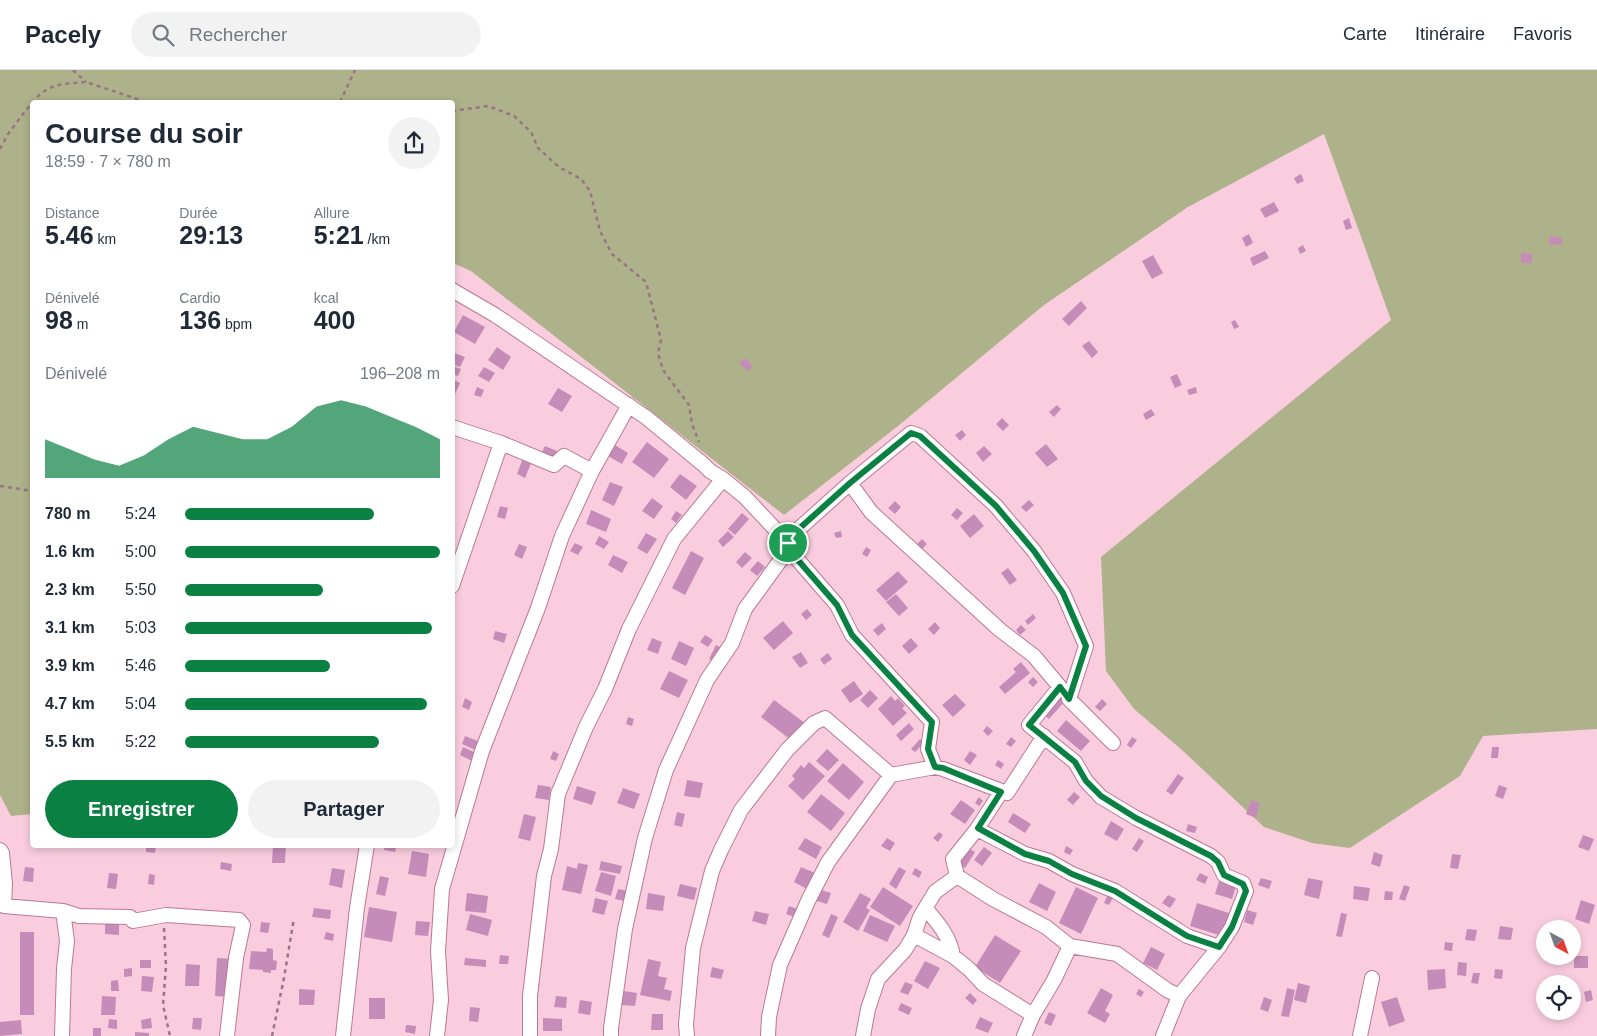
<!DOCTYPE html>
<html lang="fr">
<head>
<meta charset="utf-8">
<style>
	body { margin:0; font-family:Helvetica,sans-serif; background:#f2f2f3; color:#1f2937; height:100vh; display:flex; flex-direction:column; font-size:19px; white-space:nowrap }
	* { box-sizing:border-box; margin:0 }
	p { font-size:16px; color:#747a83 }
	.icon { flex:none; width:28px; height:28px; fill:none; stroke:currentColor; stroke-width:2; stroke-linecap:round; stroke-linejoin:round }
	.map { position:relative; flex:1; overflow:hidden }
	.sheet { position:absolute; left:30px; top:30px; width:425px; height:748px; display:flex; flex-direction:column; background:#fff; border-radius:5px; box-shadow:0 2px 8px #0003 }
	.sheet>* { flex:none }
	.needle { width:32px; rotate:139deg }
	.fabs { position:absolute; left:1536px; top:850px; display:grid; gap:10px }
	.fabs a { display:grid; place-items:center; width:45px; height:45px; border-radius:50%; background:#fff; box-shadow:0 2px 8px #0003; font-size:25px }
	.pin { position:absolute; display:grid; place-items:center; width:42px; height:42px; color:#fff; margin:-21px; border:2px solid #fff; border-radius:50%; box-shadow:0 1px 5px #0007 }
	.round { display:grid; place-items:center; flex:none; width:52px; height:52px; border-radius:26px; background:#f2f2f3 }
	.head { display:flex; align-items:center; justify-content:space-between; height:85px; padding:0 15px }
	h1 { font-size:28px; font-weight:700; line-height:38px }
	.metrics { display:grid; grid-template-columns:repeat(3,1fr); gap:8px; height:85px; padding:5px 15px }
	.metrics div { display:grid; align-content:center }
	.metrics b { font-size:25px; font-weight:700 }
	.metrics small { font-size:14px; font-weight:400 }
	.metrics p { font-size:14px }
	.chart { height:140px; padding:10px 15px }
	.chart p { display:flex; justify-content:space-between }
	.chart svg { width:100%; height:90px; margin-top:5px; fill:#0b8043; opacity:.7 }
	.cta { display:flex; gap:10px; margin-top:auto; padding:10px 15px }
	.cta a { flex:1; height:58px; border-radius:30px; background:#0b8043; color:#fff; font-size:20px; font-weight:700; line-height:58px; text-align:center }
	.cta a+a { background:#f2f2f3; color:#1f2937 }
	ul { padding:0 15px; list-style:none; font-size:16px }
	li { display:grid; grid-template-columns:80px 60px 1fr; align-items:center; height:38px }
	li i { height:12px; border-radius:6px; background:#0b8043 }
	header { display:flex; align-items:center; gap:30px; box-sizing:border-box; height:70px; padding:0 25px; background:#fff; border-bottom:1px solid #e0e1e3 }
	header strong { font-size:24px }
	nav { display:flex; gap:28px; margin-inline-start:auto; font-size:18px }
	.search { width:350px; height:45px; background:#f2f2f3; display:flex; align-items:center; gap:12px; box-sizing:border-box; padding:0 18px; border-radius:28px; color:#747a83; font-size:19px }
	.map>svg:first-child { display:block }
	.green { fill:#adb28a }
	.building { fill:#c58cb9 }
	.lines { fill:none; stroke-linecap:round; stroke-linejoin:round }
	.street-casing { stroke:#bb7893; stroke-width:16 }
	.path { stroke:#997583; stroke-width:2.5; stroke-dasharray:4 4; stroke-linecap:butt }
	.street { stroke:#fff; stroke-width:14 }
	.route-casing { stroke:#fff; stroke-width:10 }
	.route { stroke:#0b8043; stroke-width:6 }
</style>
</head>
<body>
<header>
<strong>Pacely</strong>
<div class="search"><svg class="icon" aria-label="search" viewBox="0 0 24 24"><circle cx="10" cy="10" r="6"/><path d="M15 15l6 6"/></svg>Rechercher</div>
<nav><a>Carte</a><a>Itinéraire</a><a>Favoris</a></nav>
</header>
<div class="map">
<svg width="1597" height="966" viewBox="0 0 1597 966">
	<rect width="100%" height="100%" fill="#facdde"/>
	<path class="green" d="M0,0H1597V659L1483,666L1460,706L1350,778L1312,773L1264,757L1182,680L1134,639L1106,601L1101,487L1391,250L1324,64L1188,137L1044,235L898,356L784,445L471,201L453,193L452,32H32V744L11,746L0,725Z"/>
	<path class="building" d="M1301,104L1304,111L1297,114L1294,108Z
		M1274,132L1279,141L1265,148L1260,139Z
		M1349,148L1352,158L1346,160L1343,151Z
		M1249,164L1253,173L1246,177L1242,168Z
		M1550,166L1562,168V175L1549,174Z
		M1303,175L1306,181L1300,184L1298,178Z
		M1265,181L1269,188L1253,196L1250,188Z
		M1521,183L1532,184V193H1521Z
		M1153,185L1163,203L1152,209L1142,191Z
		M1081,231L1087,238L1069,256L1062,249Z
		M463,245L485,257L475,274L454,262Z
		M1235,250L1239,257L1234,259L1231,252Z
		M1089,271L1098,282L1092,288L1082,276Z
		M497,277L511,287L503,300L488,290Z
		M452,282L465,287L460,297L452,294Z
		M745,288L753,296L747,301L739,293Z
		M452,296L461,299L458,306L452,304Z
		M484,297L495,303L489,312L478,306Z
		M1177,304L1182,315L1175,318L1170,307Z
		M452,309L460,313L455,324L452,323Z
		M477,317L484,320L481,327L474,325Z
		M1196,317L1197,323L1189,325L1187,320Z
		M558,318L572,326L562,342L548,334Z
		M1057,335L1061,339L1054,347L1049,342Z
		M1151,339L1155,345L1146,350L1143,344Z
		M1002,348L1009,355L1003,361L996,354Z
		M962,360L966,365L960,371L955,365Z
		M647,372L669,389L654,408L632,392Z
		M1046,374L1058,389L1047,397L1035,383Z
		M615,375L628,383L622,394L608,386Z
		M545,376L557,381L554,389L541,384Z
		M984,376L992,384L983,392L976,383Z
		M523,388L532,391L525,408L517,404Z
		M680,404L697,416L686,430L670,417Z
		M610,412L623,417L614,436L602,430Z
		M652,428L663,436L654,449L642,441Z
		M1029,430L1034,435L1026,442L1021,437Z
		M895,431L901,437L895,444L888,438Z
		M500,436L508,438L505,449L497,447Z
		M957,438L963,443L957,450L951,445Z
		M591,440L611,449L606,462L586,454Z
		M676,441L682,445L676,453L671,449Z
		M742,443L749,449L735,465L728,459Z
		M974,444L984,456L970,468L960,456Z
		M728,461L734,467L723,477L718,471Z
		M841,461L842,467L836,468L834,463Z
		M646,463L657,469L647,484L637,478Z
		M599,466L609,472L604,479L595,474Z
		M922,469L927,474L921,480L916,475Z
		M575,473L583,477L578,485L570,481Z
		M519,474L527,477L522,489L514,485Z
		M866,477L871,480L867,487L862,484Z
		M691,481L704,488L685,525L672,518Z
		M745,482L752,488L742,498L736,492Z
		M613,485L628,492L622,503L608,495Z
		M758,491L765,497L757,506L750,500Z
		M1008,498L1017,510L1010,515L1001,503Z
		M898,501L908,512L886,531L876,520Z
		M896,524L908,538L899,546L886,532Z
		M807,539L812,545L806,550L801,544Z
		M1033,544L1036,548L1028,555L1025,551Z
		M783,551L793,563L774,580L763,568Z
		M935,552L940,558L934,565L928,559Z
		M882,553L886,559L878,566L873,560Z
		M1021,555L1026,560L1020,565L1016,560Z
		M495,561L507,564L504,573L493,569Z
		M705,565L713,570L708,577L700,572Z
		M652,568L662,572L658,584L647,580Z
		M911,568L918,576L909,584L902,576Z
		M679,571L694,578L686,596L671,589Z
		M716,575L722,578L715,592L709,589Z
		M801,582L808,593L800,598L792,587Z
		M828,583L832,589L824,595L820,589Z
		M1021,592L1030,603L1005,624L999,617L1016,602L1013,599Z
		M669,601L688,610L679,628L660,619Z
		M1033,607L1038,612L1033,617L1028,612Z
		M854,611L863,624L850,633L841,620Z
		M870,620L878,628L868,638L860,630Z
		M955,624L966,635L953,647L942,635Z
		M891,626L895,631L898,628L905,636L902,638L907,643L893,656L878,639Z
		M1060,626L1065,631L1049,649L1044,645Z
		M465,628L472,632L469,640L462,637Z
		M1102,629L1107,634L1100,641L1095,637Z
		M774,630L805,653L791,670L761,647Z
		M628,647L634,649L632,656L626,654Z
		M1066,650L1090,671L1081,681L1057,661Z
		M909,653L914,659L901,671L896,665Z
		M987,656L993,661L988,666L983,661Z
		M465,666L478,671L475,680L462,674Z
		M1011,667L1016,671L1011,677L1006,674Z
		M1132,667L1137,670L1131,678L1127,675Z
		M920,669L924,673L915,682L911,679Z
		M463,677L476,683L472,691L460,685Z
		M1492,677H1499L1498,688H1491Z
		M827,679L839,690L828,701L816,691Z
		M553,681L559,684L556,691L550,689Z
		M970,681L977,685L970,695L964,690Z
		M998,690L1004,694L1001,699L995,695Z
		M809,692L825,706L803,730L788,716L795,709L792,706L801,695L804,698Z
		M843,693L864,712L849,730L827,711Z
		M1178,704L1184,708L1172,725L1166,721Z
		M687,710L703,713L700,728L684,726Z
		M538,715L551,717L549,730L535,728Z
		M1499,715L1507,718L1503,729L1495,726Z
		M577,716L596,722L592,735L573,729Z
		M623,718L640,724L634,739L617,733Z
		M1074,722L1080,727L1073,735L1067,730Z
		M821,724L845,743L831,761L807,742Z
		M979,727L983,731L979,736L975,733Z
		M961,730L975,740L965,754L950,744Z
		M1251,730L1260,733L1256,748L1246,744Z
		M677,742L685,744L682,757L674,755Z
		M1013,743L1031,754L1025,763L1008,752Z
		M524,744L536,747L530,771L518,768Z
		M1111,751L1124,759L1117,771L1104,764Z
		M1188,754L1197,757L1195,763L1186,761Z
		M939,762L943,765L938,772L933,768Z
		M1583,765L1594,769L1589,781L1578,777Z
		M805,768L822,777L816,789L798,779Z
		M887,768L895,773L890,781L881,776Z
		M1139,768L1144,771L1137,782L1132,779Z
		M146,775H156L155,783L146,782Z
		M273,775H286L285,793H272Z
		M385,775H397L395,782L384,780Z
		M1066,776L1073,780L1070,785L1064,782Z
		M967,777L975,782L965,798L957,793Z
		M984,777L992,783L982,796L974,790Z
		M412,781L429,784L426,807L408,804Z
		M1374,782L1383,785L1380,797L1371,794Z
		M1452,784L1461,785L1458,799L1450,798Z
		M601,791L622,796L620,804L599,800Z
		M221,792L232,794L231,801L220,799Z
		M578,793L588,795L581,824L562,820L567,796L577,799Z
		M25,797L34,798L33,812L23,811Z
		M801,797L815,803L807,819L794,812Z
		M899,797L906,801L896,819L889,814Z
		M332,798L345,800L342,818L329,815Z
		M915,798L922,802L919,808L912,804Z
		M601,802L616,806L611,826L595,821Z
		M109,803L118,804L116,819L107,818Z
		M1200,803L1208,807L1205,814L1196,810Z
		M149,804L155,805L154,815L148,814Z
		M380,806L389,808L385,826L376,824Z
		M1261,808L1272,811L1269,819L1258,815Z
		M1308,808L1323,811L1319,829L1304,825Z
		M1219,811L1236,817L1232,829L1215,824Z
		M1039,813L1056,822L1047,841L1029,832Z
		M680,814L697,818L694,830L677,826Z
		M1404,815L1410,817L1405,831L1399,829Z
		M1354,816L1370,818L1368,831L1353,829Z
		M883,817L913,836L900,856L870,837Z
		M1076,817L1098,828L1081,864L1059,853Z
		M618,819L628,821L625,831L615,829Z
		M818,819L831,823L827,834L814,830Z
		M1385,821L1393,822L1392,830H1384Z
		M1109,822L1115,824L1109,835L1104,833Z
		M467,823L488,826L486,843L465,841Z
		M648,823L665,826L663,841L646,839Z
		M860,823L871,829L866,838L870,840L858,861L843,852Z
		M1168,825L1176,829L1170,838L1162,833Z
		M595,828L608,831L604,845L592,842Z
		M1581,830L1595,835L1589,854L1575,849Z
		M1197,833L1229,843L1222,866L1190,856Z
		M789,836L797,839L794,847L786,844Z
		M369,837L397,842L392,872L364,867Z
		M314,838L331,840L330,849L312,847Z
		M1247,840L1257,843L1253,855L1244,852Z
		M755,841L769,844L766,855L752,851Z
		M1341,843L1347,844L1342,867L1336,866Z
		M470,844L492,850L488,866L466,860Z
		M831,844L838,847L829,868L822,865Z
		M870,845L895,856L887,872L863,861Z
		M105,849H119V865L105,864Z
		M416,851L430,852L428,866L415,865Z
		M261,852L270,853L268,863L260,862Z
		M1500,856L1513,858L1511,870L1498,869Z
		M1467,859L1477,860L1475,871L1465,870Z
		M20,862H34V945H20Z
		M326,862L334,864L333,871L324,869Z
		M995,865L1021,881L1000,913L975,897Z
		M1445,872L1453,873L1452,881L1444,880Z
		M1151,877L1165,884L1157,900L1143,893Z
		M267,878L273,879V890L277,891L276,900H271V903L263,902V900L249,899L251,881L266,882Z
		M500,885L509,886L508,894H499Z
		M1574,886H1588V898H1574Z
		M217,888L233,889L230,927L215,926Z
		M465,888L486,890V897L464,895Z
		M648,889L661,892L658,906L667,908L664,919L672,921L670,931L640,925Z
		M140,890H151V898H140Z
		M925,891L940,898L928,919L914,911Z
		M1458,892L1467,893L1466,906L1457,905Z
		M186,894L200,895L199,916H185Z
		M712,897L724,900L721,909L710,907Z
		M132,898V906L124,907V899Z
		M1445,899L1446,918L1428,920L1427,900Z
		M1495,899L1503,900L1502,909L1494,908Z
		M1473,903H1480L1478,914L1471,913Z
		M142,906L154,907L152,922L141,921Z
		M118,910L119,921H111V911Z
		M905,912L913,915L908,925L900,922Z
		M1298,913L1310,916L1306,933L1294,930Z
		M1101,918L1113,925L1105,941L1110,944L1105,953L1087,943Z
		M1287,918L1295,920L1289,947L1281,946Z
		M299,919L315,920L314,935H299Z
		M1139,919L1144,922L1141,927L1136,924Z
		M1591,920L1593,930L1586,932L1584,922Z
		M623,921L637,923L635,936L621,935Z
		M970,923L977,930L973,935L965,928Z
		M102,926L116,927L115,945H101Z
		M556,926L567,927L566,938L554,937Z
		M1264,927L1272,930L1268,942L1260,939Z
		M1397,927L1405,951L1389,957L1381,932Z
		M369,928H385V949H369Z
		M580,930L592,932L590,945L578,943Z
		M901,933L912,938L909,945L898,940Z
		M470,937L480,938L478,952L469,951Z
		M1049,942L1056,945L1051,956L1044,953Z
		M652,944H663V960H651Z
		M980,947L993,953L988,963L975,958Z
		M151,948L152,958L142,959L141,950Z
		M193,948H202L201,960L192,959Z
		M543,948L562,949V961H543Z
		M109,949L117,950V959L108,958Z
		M21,950L22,964L0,966V952Z
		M406,955L416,956L415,964L405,962Z
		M93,958H101V966H93Z
		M135,962L149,963V966H135Z"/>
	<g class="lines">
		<g class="street-casing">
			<path id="street" d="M452,220L495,245L647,348L704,395L710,401L723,409L745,427L788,473L797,489L837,535L852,565L932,652L928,679L935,697
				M452,357L501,373L554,395L564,386L592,401
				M850,413L871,442L1000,560L1034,586L1060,617L1029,655L1075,692L1086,711L1101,727L1136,748L1211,786L1218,792L1224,805L1243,813L1246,821L1232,857L1219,877L1179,926L1163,966
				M452,516L501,373
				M977,759L1025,784L1049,791L1072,804L1115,821L1187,866L1219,877
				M0,780L2,783L5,814L4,836L63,841L79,846L130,847L133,851L166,845L239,850L243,855L236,888L227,966
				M957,806L993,829L1046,857L1070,876L1117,884L1167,920L1179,926
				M926,839C939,854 950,867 953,886L969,899L983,914L1033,945
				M914,865L953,886
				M62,966L64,899L67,871L63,841
				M343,966L357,838L367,775
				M437,966L441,930L438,881L442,819L482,681L538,538L562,466L592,401L629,335
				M530,966V926L544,806L551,779L558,724L586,657L605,619L629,559L674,469L723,409
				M611,966V958L625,859L645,768L666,700L707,610L732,573L745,539L782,488L792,465L850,413L911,363L920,366L996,436L1034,481L1063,523L1086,576L1069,629L1113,673
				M687,966L686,954L693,878L712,801L721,780L741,740L787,680L814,653L825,648L891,705
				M768,966L769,947L780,895L808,831L828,792L891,705L935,697L943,699L1007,723L1044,666
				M863,966L868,939L878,909L905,880L914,865L920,847L935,822L957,806L953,789L977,759L1001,722
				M1024,966L1033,945L1054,910L1070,876
				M1360,966L1372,908"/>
		</g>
		<path class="path" d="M73,0L86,12
			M340,32L355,0
			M452,41L488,36L514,46L531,62L538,78L559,97L581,109L590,121L600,161L612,184L646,212L661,270L658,283L663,300L689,335L692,354L699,372
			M0,79L8,64L26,40L40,24L49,18L62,14L86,12L146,32
			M0,416L32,421
			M164,858L166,896L163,935L170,966
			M272,966L284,908L294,848"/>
		<use href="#street" class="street"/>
	</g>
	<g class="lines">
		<g class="route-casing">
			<path id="route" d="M911,363L920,366L996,436L1034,481L1063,523L1086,576L1069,629L1060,617L1029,655L1075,692L1086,711L1101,726L1136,748L1211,786L1218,792L1224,805L1243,814L1246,821L1232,857L1219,877L1187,866L1115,821L1072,804L1049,791L1025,784L978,758L1001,722L943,698L935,697L928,679L932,652L852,565L837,535L797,489L788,473L792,465L850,413Z"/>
		</g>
		<use href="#route" class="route"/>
	</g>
</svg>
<div class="fabs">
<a><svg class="needle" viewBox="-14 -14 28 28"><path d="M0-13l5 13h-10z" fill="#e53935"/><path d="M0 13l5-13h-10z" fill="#747a83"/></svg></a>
<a><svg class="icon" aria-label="locate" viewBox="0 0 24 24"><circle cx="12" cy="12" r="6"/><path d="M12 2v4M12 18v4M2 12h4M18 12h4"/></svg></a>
</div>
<div class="pin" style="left:788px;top:473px;background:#1e9e55"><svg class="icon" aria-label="arrive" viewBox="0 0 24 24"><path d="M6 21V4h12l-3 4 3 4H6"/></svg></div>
<section class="sheet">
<div class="head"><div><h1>Course du soir</h1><p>18:59 · 7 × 780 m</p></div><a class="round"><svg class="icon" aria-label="share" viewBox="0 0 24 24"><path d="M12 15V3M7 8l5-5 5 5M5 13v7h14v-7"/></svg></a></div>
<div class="metrics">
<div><p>Distance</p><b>5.46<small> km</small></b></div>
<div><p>Durée</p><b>29:13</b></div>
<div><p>Allure</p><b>5:21<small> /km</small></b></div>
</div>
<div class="metrics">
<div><p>Dénivelé</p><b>98<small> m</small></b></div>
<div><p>Cardio</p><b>136<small> bpm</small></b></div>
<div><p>kcal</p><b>400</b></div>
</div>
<div class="chart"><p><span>Dénivelé</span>196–208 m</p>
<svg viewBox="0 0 160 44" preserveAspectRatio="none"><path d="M0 44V25L10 30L20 35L30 38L40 33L50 25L60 19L70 22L80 25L90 25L100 19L110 9L120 6L130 9L140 14L150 19L160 25V44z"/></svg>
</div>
<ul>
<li><b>780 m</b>5:24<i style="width:74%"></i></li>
<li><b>1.6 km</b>5:00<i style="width:100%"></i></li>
<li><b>2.3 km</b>5:50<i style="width:54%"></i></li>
<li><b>3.1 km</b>5:03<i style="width:97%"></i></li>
<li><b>3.9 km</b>5:46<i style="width:57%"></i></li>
<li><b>4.7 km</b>5:04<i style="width:95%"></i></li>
<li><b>5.5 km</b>5:22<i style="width:76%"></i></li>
</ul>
<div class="cta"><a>Enregistrer</a><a>Partager</a></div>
</section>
</div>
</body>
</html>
